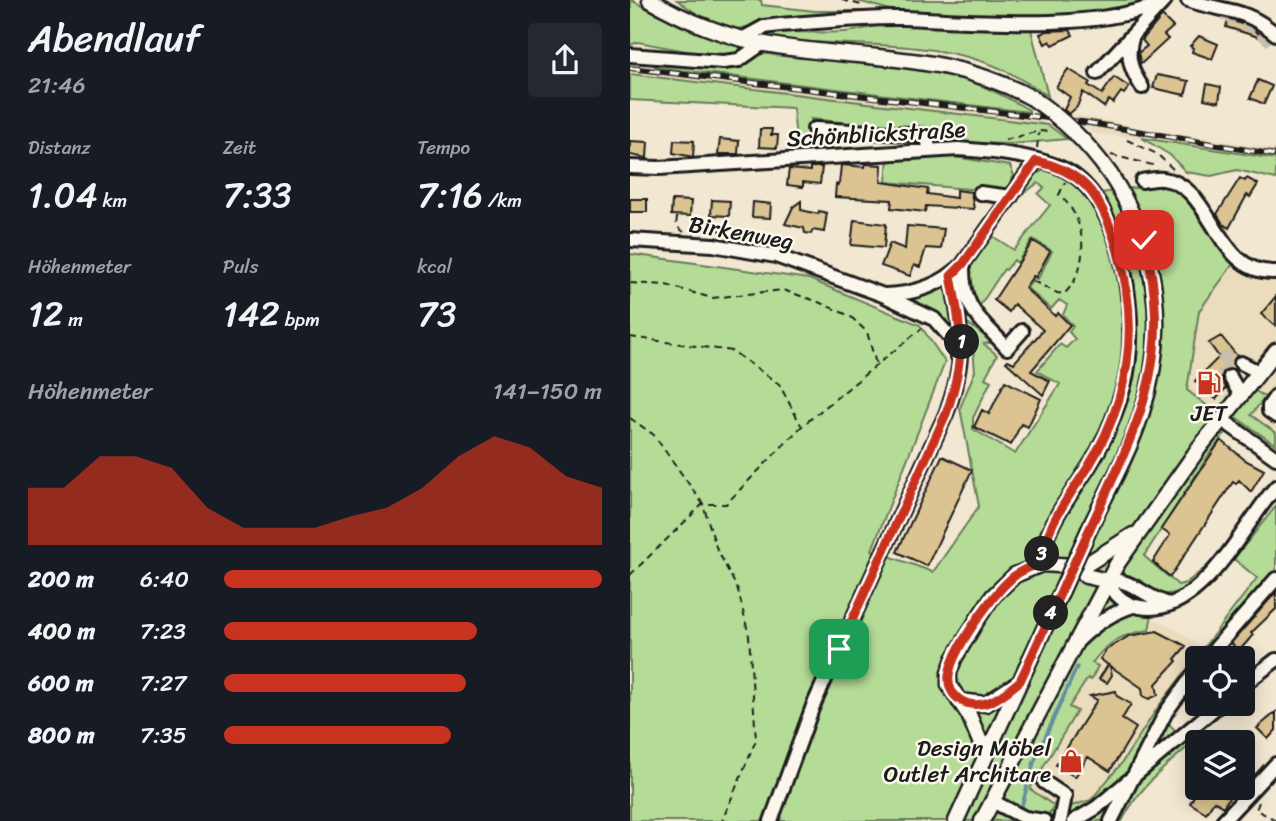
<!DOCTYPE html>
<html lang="de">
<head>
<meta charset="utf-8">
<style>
	body { margin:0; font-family:Sriracha,sans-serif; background:#242831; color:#f1f3f6; height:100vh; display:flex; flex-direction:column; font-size:26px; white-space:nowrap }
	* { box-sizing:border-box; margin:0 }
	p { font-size:23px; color:#9ea1a6 }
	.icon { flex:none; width:38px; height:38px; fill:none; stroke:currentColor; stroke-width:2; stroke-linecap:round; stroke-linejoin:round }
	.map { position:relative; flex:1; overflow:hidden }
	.details { display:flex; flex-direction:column; background:#171b24; width:630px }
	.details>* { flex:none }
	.fabs { position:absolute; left:555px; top:646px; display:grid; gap:14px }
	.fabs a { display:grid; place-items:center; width:70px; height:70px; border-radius:7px; background:#171b24; box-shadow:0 4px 18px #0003; font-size:35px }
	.pin { position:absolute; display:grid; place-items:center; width:60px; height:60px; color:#fff; margin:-30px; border-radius:14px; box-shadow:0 4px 10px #0006 }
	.km { position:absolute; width:35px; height:35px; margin:-18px; border-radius:50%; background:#222; color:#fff; font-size:19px; line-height:35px; text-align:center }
	.round { display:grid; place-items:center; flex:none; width:74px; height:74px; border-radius:7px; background:#242831 }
	.overview { display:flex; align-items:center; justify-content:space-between; height:119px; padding:0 28px }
	h1 { font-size:38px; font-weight:600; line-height:52px }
	.stats { display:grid; grid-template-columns:repeat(3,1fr); gap:10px; height:119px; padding:7px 28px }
	.stats div { display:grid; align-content:center }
	.stats b { font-size:35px; font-weight:600 }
	.stats small { font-size:19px; font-weight:400 }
	.stats p { font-size:19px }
	.chart { height:196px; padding:14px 28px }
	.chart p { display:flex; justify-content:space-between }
	.chart svg { width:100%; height:126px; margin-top:7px; fill:#c8321e; opacity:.7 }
	ul { padding:0 28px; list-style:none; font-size:23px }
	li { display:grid; grid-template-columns:112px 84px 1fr; align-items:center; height:52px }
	li i { height:18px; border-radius:9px; background:#c8321e }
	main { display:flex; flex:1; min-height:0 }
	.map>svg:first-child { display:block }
	.built { fill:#ebdcbe }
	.green { fill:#b5dc97; stroke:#687c5a; stroke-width:2 }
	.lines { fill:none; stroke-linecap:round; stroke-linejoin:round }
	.stream { stroke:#668da1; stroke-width:3.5 }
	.building { fill:#dcc392; stroke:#1c1c1c; stroke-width:2 }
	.minor-tunnel { stroke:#c7bead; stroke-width:12; stroke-dasharray:12 6; stroke-linecap:butt }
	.major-tunnel { stroke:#c7bead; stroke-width:14; stroke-dasharray:14 7; stroke-linecap:butt }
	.minor-casing { stroke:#1c1c1c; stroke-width:18 }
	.major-casing { stroke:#1c1c1c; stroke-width:19 }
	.path { stroke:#1c1c1c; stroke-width:2; stroke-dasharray:7 5; stroke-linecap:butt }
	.minor { stroke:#fbf7ec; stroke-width:12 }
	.major { stroke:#fbf7ec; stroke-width:14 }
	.rail-casing { stroke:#1c1c1c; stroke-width:6 }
	.rail { stroke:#fbf7ec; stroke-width:3.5; stroke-dasharray:10; stroke-linecap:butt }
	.major-bridge-casing { stroke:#1c1c1c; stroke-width:19; stroke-linecap:butt }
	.major-bridge { stroke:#fbf7ec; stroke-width:14 }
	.route-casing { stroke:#fff; stroke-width:14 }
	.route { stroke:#c8321e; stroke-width:9 }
	.labels { text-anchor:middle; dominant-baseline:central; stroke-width:5; stroke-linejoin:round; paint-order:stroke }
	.street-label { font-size:23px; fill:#1c1c1c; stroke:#fbf7ec }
	.poi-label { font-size:23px; fill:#1c1c1c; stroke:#fbf7ec }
</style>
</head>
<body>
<main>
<section class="details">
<div class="overview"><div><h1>Abendlauf</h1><p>21:46</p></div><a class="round"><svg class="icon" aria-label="share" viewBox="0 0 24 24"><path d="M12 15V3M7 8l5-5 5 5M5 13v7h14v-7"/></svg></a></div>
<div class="stats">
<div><p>Distanz</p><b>1.04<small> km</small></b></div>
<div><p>Zeit</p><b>7:33</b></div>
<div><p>Tempo</p><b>7:16<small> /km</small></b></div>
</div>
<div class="stats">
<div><p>Höhenmeter</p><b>12<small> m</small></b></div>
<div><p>Puls</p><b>142<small> bpm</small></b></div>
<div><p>kcal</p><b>73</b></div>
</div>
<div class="chart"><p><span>Höhenmeter</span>141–150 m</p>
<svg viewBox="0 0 160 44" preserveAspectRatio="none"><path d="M0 44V24L10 24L20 13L30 13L40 17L50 31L60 38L70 38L80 38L90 34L100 31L110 24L120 13L130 6L140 10L150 20L160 24V44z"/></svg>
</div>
<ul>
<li><b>200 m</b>6:40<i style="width:100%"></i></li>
<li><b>400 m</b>7:23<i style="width:67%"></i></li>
<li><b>600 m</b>7:27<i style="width:64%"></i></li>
<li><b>800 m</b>7:35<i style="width:60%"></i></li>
</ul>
</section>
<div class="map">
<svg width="646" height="821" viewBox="0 0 646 821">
	<rect width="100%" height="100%" fill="#f2e7d1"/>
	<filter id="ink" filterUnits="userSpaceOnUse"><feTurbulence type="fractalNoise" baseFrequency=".0143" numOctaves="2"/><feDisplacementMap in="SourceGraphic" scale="14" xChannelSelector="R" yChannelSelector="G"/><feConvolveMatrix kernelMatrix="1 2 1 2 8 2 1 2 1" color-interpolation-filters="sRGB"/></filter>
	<g filter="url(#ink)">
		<path class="built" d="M0,64L399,112L419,126L0,74Z
			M441,114L518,129L646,149V159L512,138L463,134Z
			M603,264L621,275L646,277V437L594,402L584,412L557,390L569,311Z
			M517,616L544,628L572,648L528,707L491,764L461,800L417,814L400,799L417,747L457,661L477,635Z"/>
		<path class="green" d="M1,0L51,26L119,49L107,57L83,56L8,42L0,45Z
			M47,0H131L132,5L185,11H240L258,15L132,24L107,29L70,16Z
			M224,0H520L494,10L398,18L418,96C397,83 375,68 351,61C281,38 207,49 136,37L143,32C187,31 234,40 271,13Z
			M131,53C195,64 263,57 325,76C351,84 375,96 399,110V112L25,67L23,61L99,67Z
			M0,74L418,125L437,139L382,144L339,143L303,132L181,119L200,148L167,150L163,108L0,100Z
			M512,138L646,159V179L607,170L581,176L556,172L540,155Z
			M319,156L380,166L384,176L374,192L256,182L258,158Z
			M416,169L434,174L459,195C479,192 517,184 536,186C562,189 589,243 603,264L569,311L557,390L598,422L624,390L635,397L621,415L646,433V445L607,418L578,456L514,556L548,585L556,583L575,568C564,589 548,597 526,593L519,630C493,634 478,641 462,663L468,666L461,680L458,678L439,707L447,711L400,789L423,805L429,801L419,813L461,800L491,764L528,707L627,578L604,559L646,506V583L581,658H567V678L537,722L560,745C533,768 508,789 492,821H0V254L179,279L290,325L315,362L242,550L303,572L349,506L330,408L345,371L343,348L336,338L337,323L363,342L354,344L367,355L355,378L361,381L343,418V429L385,454L430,384L407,371L430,344L436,348L445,339L439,332L443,326L433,315L437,305L429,300L421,309L397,288L404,278L408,279L422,251L403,239L387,263L384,260L376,270L374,269L349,307L338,295V269L361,235L384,250L420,205L408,194L414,188L408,183L397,191L394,189L402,176Z
			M312,287L318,289L326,333L309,314L284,301V298Z"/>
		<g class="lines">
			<path class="stream" d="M392,805L404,762L447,667"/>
		</g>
		<path class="building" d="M532,16L543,27L534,35L538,39L511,64L508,53L517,46L512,40Z
			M598,19L619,27L638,40L596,27Z
			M440,30L443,35L423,45L420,41L415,44L410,34L417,31Z
			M569,36L588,44L582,59L562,52L563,48L560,46Z
			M438,69L460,82L458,85L472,94L484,77L499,87L494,94L491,92L483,103L479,100L474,107L453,92L447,107L439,114L434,110L440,97L426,87Z
			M527,75L559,81L555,95L523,88Z
			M628,80L642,86L634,104L620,98Z
			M577,84L591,87L589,102L574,99Z
			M130,129H142L141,135H148L147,148L129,147Z
			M90,139L109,141L108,154H88Z
			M44,140L64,141L63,157L43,153Z
			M0,141L18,142L17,158L0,155Z
			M235,164L252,165L251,182L298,189L297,194L326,198V190L341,192L344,209L296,206L295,212L261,208L262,200L205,197L206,184L209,185L211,165L235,167Z
			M180,167H192L190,184L173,182V187L157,185L159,169L180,171Z
			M610,178L615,181L617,178L628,184L620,197L617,195L599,228L593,224L587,214Z
			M0,199H17V212H0Z
			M42,200L61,201L60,216L41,215Z
			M82,200L100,201L99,216L81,215Z
			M171,201V210L188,214L189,211L197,213L194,232L183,230L181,234L175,233L174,228L155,224L163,207Z
			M123,202L141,204L140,218L122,217Z
			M224,220L256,224L254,248L221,245Z
			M277,226L314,229L311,249L296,248L290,267L284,265L280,276L251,266L260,243L275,249Z
			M403,241L420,251L406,277L403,276L395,288L425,316L428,313L440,325L401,371L420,381L413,395L376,362L378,360L384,363L413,330L384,304L379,312L364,300Z
			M646,296V326L631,314Z
			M591,336L607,356L602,363L606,370L599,368L593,372L591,378L596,388L586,399L565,381L589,357L579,343Z
			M375,381L411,399L398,427L391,424L381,445L344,427L352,410L359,414Z
			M591,440L615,460L634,470L621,492L609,480L606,484L603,482L540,577L523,562L540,535L531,529Z
			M312,456L342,470L297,566L267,552Z
			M646,592V609L621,633L623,635L609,651L601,643Z
			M527,631L556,646L545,659L547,661L526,684L528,695L519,699L513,696L512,688L480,666L482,675L477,683L469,679L478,665L470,659L476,650L499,636Z
			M486,691L487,696L501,704L492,719L506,728L480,771L458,757L445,777L426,765L467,700L460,696Z
			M646,712V730L638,739L627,728Z
			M575,788H582L599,798L593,807L584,801L576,813L560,803L568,789L573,792Z"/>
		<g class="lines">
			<path class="minor-tunnel" d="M600,377L590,363L598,356L611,363"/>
			<path class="major-tunnel" d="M594,13L626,27L646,45"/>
			<g class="minor-casing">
				<path id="minor" d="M558,0C595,13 612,6 646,34
					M503,35C496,56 500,69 512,87
					M112,39L134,27L150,25C191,22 232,17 273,18C349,21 456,31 527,5
					M0,55L93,62L109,60L132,44
					M467,73L535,0
					M184,129L297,135L299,149
					M0,167L29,168L328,149C361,151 415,156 442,174C496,210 510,328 494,386C488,407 478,432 468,451C449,488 413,521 412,564
					M512,181C518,180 527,178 533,179C584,185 584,275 646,272
					M350,193L381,197
					M0,240L83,245L146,256L253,295L304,319L321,338L329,359
					M333,264C332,310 349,317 377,348L392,331
					M255,295C285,294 311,286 333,264L406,161
					M611,363L629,372
					M600,377L610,394
					M646,396L639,406V411L646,416
					M591,419L646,458
					M540,604C516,599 501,577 478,581C484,595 495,604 510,607C570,619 613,525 646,487
					M449,640C465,624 481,613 503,606
					M577,658L646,579
					M612,686L646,660
					M414,782L435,796L430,821
					M362,801L395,818L414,821
					M141,821L183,706L316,414C337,359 332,332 321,276
					M444,821L466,808L590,704
					M481,821L536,712L567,670
					M593,821L646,764"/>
			</g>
			<g class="major-casing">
				<path id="major" d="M20,0C54,20 96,37 135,44C229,61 314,50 402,98
					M462,523C479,488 499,452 511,415C539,332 528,247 480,174
					M444,566L456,576L478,581
					M329,701L356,704L387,684
					M356,756L339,715L319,685V673L324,659L347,620L363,596L385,575L412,564L444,566L457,564L503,535
					M326,821L432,590
					M352,821L487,564L569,448L646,351"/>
			</g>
			<path class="path" d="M212,0L235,6
				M375,140L409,131L418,132
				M497,140L527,154L543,169
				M407,148L409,133
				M481,155L527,166
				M47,217L46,226L54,232
				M80,217L83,224L95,235
				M403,281L427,293L434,294C461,269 457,217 429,195L435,182
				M0,283L36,285L82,298L153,290L186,301L220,316L237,332L246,364
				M0,337L102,351L149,384L171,425
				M0,418L24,435L73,504L86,547L108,590L119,636L126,740L92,821
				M0,575L73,504H96L172,426L292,328
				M629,802L626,810L646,820"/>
			<use href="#minor" class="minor"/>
			<use href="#major" class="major"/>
			<g class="rail-casing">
				<path id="rail" d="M0,68L460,123L646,155"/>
			</g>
			<use href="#rail" class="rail"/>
			<g class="major-bridge-casing">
				<path id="major-bridge" d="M402,98C434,120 457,142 480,174
					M432,590L462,523"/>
			</g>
			<use href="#major-bridge" class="major-bridge"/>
		</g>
	</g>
	<g class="lines" filter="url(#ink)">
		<g class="route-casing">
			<path id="route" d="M209,649L316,414C336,358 332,333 321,276L333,264L406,161C452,171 470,195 484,238C511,319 502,397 457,469C438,498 413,529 412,564C402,566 391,570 383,577C363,594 322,650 319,675C316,698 339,710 359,702C371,698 380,689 390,681C414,630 437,578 461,526C509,422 545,358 514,240"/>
		</g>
		<use href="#route" class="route"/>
	</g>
	<defs>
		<g id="fuel-bare" transform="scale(1.89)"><path d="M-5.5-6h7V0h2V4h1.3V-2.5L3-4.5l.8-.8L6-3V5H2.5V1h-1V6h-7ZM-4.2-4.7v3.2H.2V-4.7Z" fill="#c8321e" stroke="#fbf7ec" stroke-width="2.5" paint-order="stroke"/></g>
		<g id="shop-bare" transform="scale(1.89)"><path d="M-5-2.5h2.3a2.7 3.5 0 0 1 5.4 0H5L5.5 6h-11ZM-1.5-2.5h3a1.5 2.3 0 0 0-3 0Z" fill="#c8321e" stroke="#fbf7ec" stroke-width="2.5" paint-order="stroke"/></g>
	</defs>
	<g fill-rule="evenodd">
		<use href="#fuel-bare" x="579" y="383"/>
		<use href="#shop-bare" x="441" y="761"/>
	</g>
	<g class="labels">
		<g class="street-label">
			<text transform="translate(246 134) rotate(-3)">Schönblickstraße</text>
			<text transform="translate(111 233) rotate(10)">Birkenweg</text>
		</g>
		<g class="poi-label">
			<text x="579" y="413">JET</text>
			<text x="421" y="748" text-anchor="end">Design Möbel<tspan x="421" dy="26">Outlet Architare</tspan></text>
		</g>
	</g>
</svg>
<div class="fabs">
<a><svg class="icon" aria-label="locate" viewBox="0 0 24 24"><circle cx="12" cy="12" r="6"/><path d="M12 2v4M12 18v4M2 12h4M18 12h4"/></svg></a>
<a><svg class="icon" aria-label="layers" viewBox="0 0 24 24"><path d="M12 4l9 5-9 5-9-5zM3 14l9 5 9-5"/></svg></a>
</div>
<div class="pin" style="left:209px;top:649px;background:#1e9e55"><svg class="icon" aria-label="arrive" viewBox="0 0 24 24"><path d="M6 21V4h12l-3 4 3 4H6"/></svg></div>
<div class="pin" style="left:514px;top:240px;background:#d93025"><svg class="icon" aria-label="check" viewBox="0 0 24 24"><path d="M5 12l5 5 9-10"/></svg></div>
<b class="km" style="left:332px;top:342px">1</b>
<b class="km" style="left:412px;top:554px">3</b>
<b class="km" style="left:421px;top:613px">4</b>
</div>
</main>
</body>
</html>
